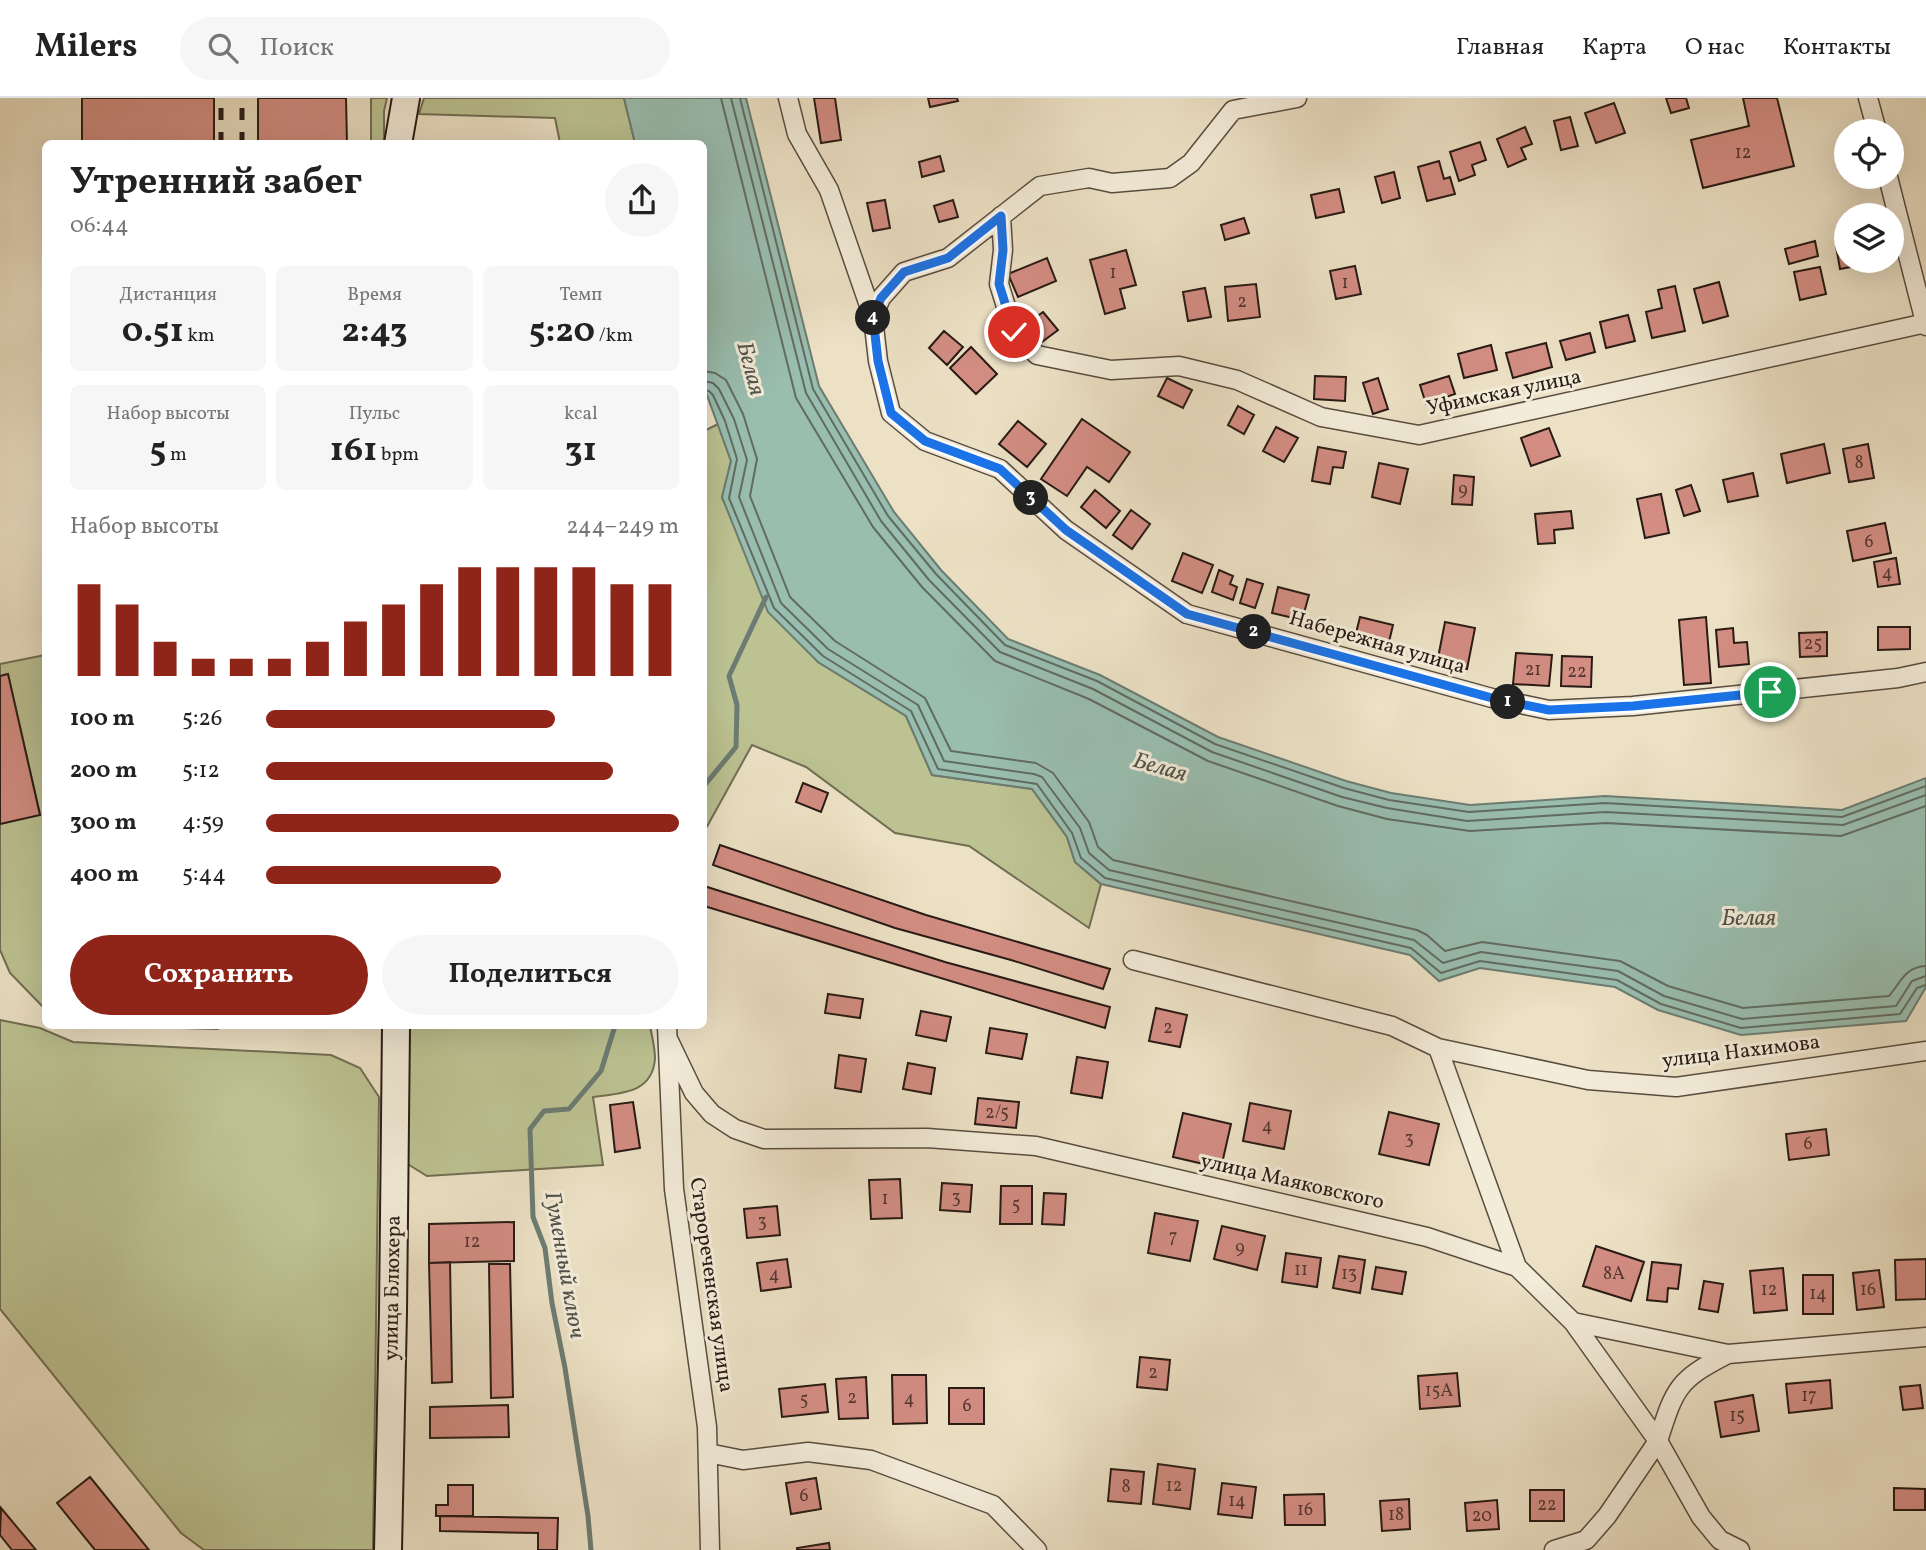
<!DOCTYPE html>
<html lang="ru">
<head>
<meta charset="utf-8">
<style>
	body { margin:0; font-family:Vollkorn,serif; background:#f6f6f6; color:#222; height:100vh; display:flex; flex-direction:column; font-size:26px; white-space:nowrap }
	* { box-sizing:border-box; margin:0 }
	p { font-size:23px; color:#767676 }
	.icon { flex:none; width:38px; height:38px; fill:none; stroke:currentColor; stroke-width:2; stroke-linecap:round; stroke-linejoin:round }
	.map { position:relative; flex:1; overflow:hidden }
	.panel { position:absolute; left:42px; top:42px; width:665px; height:889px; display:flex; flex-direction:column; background:#fff; border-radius:10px; box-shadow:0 7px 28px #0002 }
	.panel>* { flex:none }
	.tools { position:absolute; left:1834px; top:21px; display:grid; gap:14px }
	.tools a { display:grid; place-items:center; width:70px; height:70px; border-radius:50%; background:#fff; box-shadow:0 7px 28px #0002; font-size:35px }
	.pin { position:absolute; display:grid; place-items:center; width:60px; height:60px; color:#fff; margin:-30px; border:4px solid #fff; border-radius:50%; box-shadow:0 2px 7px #0007 }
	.km { position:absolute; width:35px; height:35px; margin:-18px; border-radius:50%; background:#222; color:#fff; font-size:19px; line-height:35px; text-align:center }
	.round { display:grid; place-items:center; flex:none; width:74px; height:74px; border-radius:37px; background:#f6f6f6 }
	.headline { display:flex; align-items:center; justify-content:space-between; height:119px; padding:0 28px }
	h1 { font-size:38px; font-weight:700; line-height:52px }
	.stats { display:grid; grid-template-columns:repeat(3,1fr); gap:10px; height:119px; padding:7px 28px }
	.stats div { display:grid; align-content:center; border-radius:10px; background:#f6f6f6; text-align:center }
	.stats b { font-size:35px; font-weight:700 }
	.stats small { font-size:19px; font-weight:400 }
	.stats p { font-size:19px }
	.chart { height:196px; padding:14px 28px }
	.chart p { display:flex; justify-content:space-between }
	.chart svg { width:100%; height:126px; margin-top:7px; stroke:#8f2418; stroke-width:6 }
	.cta { display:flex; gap:14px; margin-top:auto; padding:14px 28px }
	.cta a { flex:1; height:80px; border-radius:42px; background:#8f2418; color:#fff; font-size:28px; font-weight:700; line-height:80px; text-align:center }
	.cta a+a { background:#f6f6f6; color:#222 }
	ul { padding:0 28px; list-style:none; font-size:23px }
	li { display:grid; grid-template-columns:112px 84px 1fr; align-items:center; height:52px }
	li i { height:18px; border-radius:9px; background:#8f2418 }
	header { display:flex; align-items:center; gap:42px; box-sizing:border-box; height:98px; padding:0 35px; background:#fff; border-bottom:2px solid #e0e0e0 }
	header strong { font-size:33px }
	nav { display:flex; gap:38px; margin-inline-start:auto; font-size:24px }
	.search { width:490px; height:63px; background:#f6f6f6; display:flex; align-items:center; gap:18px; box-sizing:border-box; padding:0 24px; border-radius:38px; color:#767676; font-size:26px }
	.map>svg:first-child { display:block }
	.green { fill:#bcc292; stroke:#726e53; stroke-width:2 }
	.water { fill:#99beb0; stroke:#6c7c72; stroke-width:2 }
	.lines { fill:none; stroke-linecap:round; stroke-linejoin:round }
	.shore { stroke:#606c62; stroke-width:2 }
	.stream { stroke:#6c7c72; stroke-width:5 }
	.building { fill:#d38d83; stroke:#281a14; stroke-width:2 }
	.minor-casing { stroke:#594c40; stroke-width:21 }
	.secondary-casing { stroke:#281a14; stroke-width:30 }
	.minor { stroke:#f3ecd9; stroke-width:18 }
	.secondary { stroke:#f3ecd9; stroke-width:26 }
	.rail { stroke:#281a14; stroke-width:5; stroke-dasharray:12 12; stroke-linecap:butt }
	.route-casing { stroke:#fff; stroke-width:14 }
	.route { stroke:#1a73e8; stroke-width:9 }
	.labels { text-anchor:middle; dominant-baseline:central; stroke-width:6; stroke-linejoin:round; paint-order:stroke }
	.number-label { font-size:18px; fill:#533730 }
	.street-label { font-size:21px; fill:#281a14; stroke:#f3ecd9 }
	.water-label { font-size:23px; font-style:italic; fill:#50534b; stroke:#f3ecd9 }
</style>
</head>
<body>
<header>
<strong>Milers</strong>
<div class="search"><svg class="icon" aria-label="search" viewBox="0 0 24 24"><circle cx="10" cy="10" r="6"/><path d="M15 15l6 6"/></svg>Поиск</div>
<nav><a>Главная</a><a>Карта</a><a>О нас</a><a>Контакты</a></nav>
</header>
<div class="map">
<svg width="1926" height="1452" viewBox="0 0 1926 1452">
	<rect width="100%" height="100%" fill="#ece1c5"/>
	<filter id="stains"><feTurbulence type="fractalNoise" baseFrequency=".00286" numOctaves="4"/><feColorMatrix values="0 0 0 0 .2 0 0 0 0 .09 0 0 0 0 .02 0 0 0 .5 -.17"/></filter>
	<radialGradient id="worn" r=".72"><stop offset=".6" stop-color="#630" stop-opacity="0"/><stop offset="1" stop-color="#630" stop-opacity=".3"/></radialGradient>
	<path class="green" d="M371,0H387L384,13V44H371Z
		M424,0H624L635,45H560L555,20L419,16Z
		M718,326L731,363L722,400L818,564L906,618L932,677L1032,691L1067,739L1075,764L1101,786L1089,830L969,748L895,735L806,669L752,647L704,734V333Z
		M45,557V911L10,875L0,852V726L40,716L8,576L0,578V566Z
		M0,922L40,930L73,944L331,957L360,970L379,999L373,1452H204L181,1435L0,1211Z
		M104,928H222L218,931Z
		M407,928H650C652,938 655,950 655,960C653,996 620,995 593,999L603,1067L427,1078L406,1065Z"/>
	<path class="water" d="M624,0H746L819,288L894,414L941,472L1008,541L1100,577L1218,639L1346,683L1391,695L1470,707L1605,698L1842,712L1926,680V889L1906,923L1741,937L1658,912L1615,889L1480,870L1439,883L1410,857L1101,786L1075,764L1067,739L1032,691L932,677L906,618L818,564L768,514L722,399L731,363L704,289V46L635,45Z"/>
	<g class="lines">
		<path class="shore" d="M721,0L796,300L873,429L922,489L995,563L1089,601L1208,663L1338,708L1387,721L1470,733L1606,725L1841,738L1926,708
			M731,0L806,295L881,423L929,482L1000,554L1093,591L1212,654L1342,699L1387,710L1467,723L1605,714L1843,727L1926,697
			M740,0L813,291L888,418L936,476L1005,547L1097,583L1215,646L1344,690L1389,702L1469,714L1605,705L1842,719L1926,688
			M704,273L715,275L726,282L743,316L757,361L750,398L790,499L835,543L925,600L951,653L1036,665L1053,675L1089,724L1098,749L1113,762L1417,832L1427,837L1445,853L1482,844L1620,863L1668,888L1743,910L1889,898C1901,884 1905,869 1926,868
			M704,283L713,285L719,291L734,321L747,362L739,399L781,505L828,551L918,607L944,663L1034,676L1042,679L1080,730L1089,755L1109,772L1414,842L1443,865L1481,854L1618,873L1664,898L1742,921L1896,908L1912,883L1926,878
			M704,292L709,293L713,297L725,323L737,361L729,400L774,510L823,558L911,613L938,671L1037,686L1072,735L1081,760L1105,780L1411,850L1441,875L1480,863L1617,882L1661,906L1741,930L1900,916L1917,890L1926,887"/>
		<path class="stream" d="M704,688L736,649L737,607L729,578L766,499
			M591,1452L588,1418L565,1270L552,1205L545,1150L533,1119L530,1031L544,1013L569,1011L601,973L615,928"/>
	</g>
	<path class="building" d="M82,0H214V46H82Z
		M258,0H346L347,46H258Z
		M814,0H835L841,42L821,45Z
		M928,0H957L958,3L930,9Z
		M1666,0H1686L1689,10L1671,15Z
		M1743,0H1777L1794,68L1703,90L1691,42L1749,28Z
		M1614,5L1625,35L1596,45L1585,15Z
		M1570,19L1578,48L1561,52L1554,23Z
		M1525,29L1532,46L1521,50L1526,61L1508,69L1497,41Z
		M1480,44L1486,62L1472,67L1475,77L1459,83L1450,54Z
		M940,58L944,73L922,79L919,64Z
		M1439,63L1444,81L1450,79L1455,96L1427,103L1418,69Z
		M1394,74L1400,100L1382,105L1375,79Z
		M1339,91L1344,114L1316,120L1311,97Z
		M885,102L890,130L873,133L867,105Z
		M953,102L958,119L939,124L934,108Z
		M1244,120L1249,135L1225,142L1221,127Z
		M1815,143L1818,158L1789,166L1785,151Z
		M1846,146V163H1860L1861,167L1840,171L1836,148Z
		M1126,152L1136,187L1120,191L1125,210L1105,216L1090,162Z
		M1047,160L1056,183L1018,199L1008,176Z
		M1355,168L1361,196L1336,201L1330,173Z
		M1820,169L1826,196L1800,202L1794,174Z
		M1719,184L1728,218L1703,225L1694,191Z
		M1256,186L1260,219L1228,223L1225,189Z
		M1675,188L1685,233L1652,240L1646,214L1662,210L1658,192Z
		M1205,190L1211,219L1188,223L1183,194Z
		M1043,214L1058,232L1038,247L1023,229Z
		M1628,217L1635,243L1606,250L1600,224Z
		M944,233L963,249L947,267L929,250Z
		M1590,235L1595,254L1566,262L1560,243Z
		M1546,245L1552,269L1513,280L1506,255Z
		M1491,247L1497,272L1464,280L1458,256Z
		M971,249L997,276L976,296L950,270Z
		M1315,278L1346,279L1345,303L1314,301Z
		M1449,278L1455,296L1426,306L1420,287Z
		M1167,280L1192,292L1183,310L1158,298Z
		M1378,280L1388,311L1373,316L1363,285Z
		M1238,308L1254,317L1244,336L1228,327Z
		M1082,321L1130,354L1109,384L1087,369L1067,398L1041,381Z
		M1018,323L1046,346L1027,369L999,346Z
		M1276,329L1298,340L1284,364L1263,353Z
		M1549,330L1560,358L1531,368L1521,340Z
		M1824,346L1830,375L1787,385L1781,356Z
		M1868,346L1874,380L1849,384L1843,351Z
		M1318,349L1346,354L1343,370L1333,369L1330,386L1312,383Z
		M1379,365L1408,371L1400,406L1372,399Z
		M1753,375L1758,398L1728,404L1723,382Z
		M1454,377L1474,379L1472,407L1452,406Z
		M1691,387L1700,413L1684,418L1676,392Z
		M1095,392L1120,413L1106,430L1081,409Z
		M1661,396L1669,435L1645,440L1637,401Z
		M1131,412L1150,426L1132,451L1113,437Z
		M1571,413L1573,430L1554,432L1555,445L1538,446L1535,416Z
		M1885,425L1891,455L1853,463L1847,433Z
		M1183,455L1213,467L1202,495L1172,483Z
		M1896,460L1900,486L1878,489L1874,464Z
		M1219,472L1233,478L1230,486L1237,489L1233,502L1212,494Z
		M1247,481L1263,486L1255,510L1240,505Z
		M1278,489L1309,497L1302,522L1272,515Z
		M1360,519L1393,527L1388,548L1355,539Z
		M1706,519L1711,585L1684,587L1679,522Z
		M1445,524L1475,530L1467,571L1437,565Z
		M1878,529H1910V551L1878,552Z
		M1733,530L1734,545L1747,544L1749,566L1719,569L1716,532Z
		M1827,534V558L1800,559L1799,535Z
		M1516,555L1552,557L1549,588L1513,586Z
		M1562,558L1592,559L1591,589L1561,588Z
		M8,576L40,717L0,726V578Z
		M803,685L828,695L821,714L796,704Z
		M720,747L926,817L1110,871L1103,891L1011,862L895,830L713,767Z
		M704,788L945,864L1110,909L1105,930L704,808Z
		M828,896L863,901L860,920L825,915Z
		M1156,910L1187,917L1180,949L1149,943Z
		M921,913L951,919L946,943L916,937Z
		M990,930L1027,936L1022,961L986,955Z
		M839,957L866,961L861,994L835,990Z
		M1077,959L1108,964L1102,1000L1071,995Z
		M908,965L935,970L931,996L903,991Z
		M978,1000L1019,1004L1016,1030L975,1026Z
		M633,1004L640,1050L615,1054L610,1007Z
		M1250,1005L1291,1013L1284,1051L1243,1043Z
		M1389,1014L1439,1026L1429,1067L1379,1056Z
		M1183,1015L1231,1026L1221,1070L1173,1059Z
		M1826,1031L1829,1057L1789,1062L1786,1036Z
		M900,1081L902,1120L871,1121L869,1082Z
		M942,1085L972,1087L970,1114L940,1112Z
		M1001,1088H1032V1126H1000Z
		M1044,1095L1066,1096L1064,1127L1042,1126Z
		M777,1108L780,1137L747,1140L744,1111Z
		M1155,1115L1198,1123L1190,1163L1148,1155Z
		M514,1124V1163L429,1165V1126Z
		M1222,1128L1265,1138L1257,1172L1214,1161Z
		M1596,1148L1644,1164L1631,1203L1583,1188Z
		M1286,1155L1321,1160L1317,1189L1282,1184Z
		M1339,1158L1365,1162L1360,1195L1333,1190Z
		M787,1161L791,1189L761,1193L757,1165Z
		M1926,1161V1201L1896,1202L1895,1162Z
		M450,1164L452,1284L432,1285L429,1165Z
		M1652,1164L1681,1167L1678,1191L1668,1190L1667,1204L1647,1202Z
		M489,1166H510L513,1299L491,1300Z
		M1376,1169L1406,1174L1402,1196L1372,1191Z
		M1783,1170L1787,1212L1754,1215L1750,1173Z
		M1879,1172L1884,1209L1857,1212L1853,1175Z
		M1803,1177H1833V1216H1803Z
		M1704,1183L1723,1186L1718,1214L1699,1211Z
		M1140,1259L1170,1262L1167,1292L1137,1289Z
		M1457,1275L1460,1308L1420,1311L1418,1278Z
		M892,1277H926L927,1325L893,1326Z
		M866,1279L868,1320L839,1321L836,1281Z
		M1830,1282L1832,1310L1789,1315L1786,1286Z
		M825,1286L828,1314L782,1319L779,1291Z
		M1920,1287L1923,1310L1903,1312L1900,1289Z
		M949,1290H984V1326H949Z
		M1753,1297L1759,1333L1721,1339L1715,1304Z
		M508,1307L509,1339L430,1340V1309Z
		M1158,1366L1195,1371L1190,1411L1153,1406Z
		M1111,1371L1144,1374L1141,1406L1108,1403Z
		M90,1379L149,1452H95L57,1405Z
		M816,1380L821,1411L791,1416L786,1385Z
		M1222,1385L1256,1389L1252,1420L1218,1416Z
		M448,1387H473V1418H436V1407H448Z
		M1894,1390L1925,1391V1412H1894Z
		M1530,1392H1564V1423H1530Z
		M1324,1396L1325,1427H1285L1284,1397Z
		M1409,1401L1410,1431L1382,1433L1380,1403Z
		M1497,1402L1499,1431L1467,1433L1465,1405Z
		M1,1410L36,1452H12L0,1437Z
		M440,1418L558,1420L557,1452H538V1435L440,1433Z
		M829,1445L830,1452H797V1450Z"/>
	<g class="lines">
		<g class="minor-casing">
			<path id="minor" d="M788,0L797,36L829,92L873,219
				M1297,0L1233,12L1191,65L1170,80L1112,85L1089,80L1040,88L948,160L904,174L881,200L873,219L878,263L891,315L925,343L1000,371L1066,432L1187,516L1492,600L1549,612L1633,608L1898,580L1926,574
				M1868,0L1877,33
				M1888,79L1926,228
				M1001,118L1003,152L999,186L1014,234L1037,257L1111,272L1179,268L1237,282L1321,319L1419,337L1926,225
				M1133,862L1392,928L1438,950L1588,982L1676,989L1926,953
				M667,928L674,1091L707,1329L710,1452
				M669,943L694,995L712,1016L735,1031L764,1041L927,1040L1036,1048L1427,1139L1517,1169L1573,1224L1728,1256L1926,1239
				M1438,950L1517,1169
				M1728,1256C1677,1282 1675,1290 1658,1343L1701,1419L1720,1442L1740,1452
				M708,1355L743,1362L808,1354L871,1362L993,1407L1037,1452
				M1554,1452L1586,1442L1607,1418L1658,1343L1573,1224"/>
		</g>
		<g class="secondary-casing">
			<path id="secondary" d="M398,46L406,0
				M388,1452L393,1214L396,928"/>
		</g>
		<use href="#minor" class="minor"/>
		<use href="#secondary" class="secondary"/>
		<path class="rail" d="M221,46V0
			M242,46V0"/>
	</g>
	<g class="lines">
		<g class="route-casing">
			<path id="route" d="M1014,234L999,186L1003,152L1001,118L948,160L904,174L881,200L873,219L878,263L891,315L925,343L1000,371L1066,432L1187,516L1492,600L1549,612L1633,608L1770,594"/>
		</g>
		<use href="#route" class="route"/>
	</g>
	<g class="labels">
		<g class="number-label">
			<text x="1743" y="55">12</text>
			<text x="1113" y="175">1</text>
			<text x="1345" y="185">1</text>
			<text x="1242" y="204">2</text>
			<text x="1859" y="365">8</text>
			<text x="1463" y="392">9</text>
			<text x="1869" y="444">6</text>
			<text x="1887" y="475">4</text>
			<text x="1813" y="546">25</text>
			<text x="1533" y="572">21</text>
			<text x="1577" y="574">22</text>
			<text x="1168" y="930">2</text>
			<text x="997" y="1015">2/5</text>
			<text x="1267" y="1028">4</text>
			<text x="1409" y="1041">3</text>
			<text x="1808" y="1046">6</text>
			<text x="956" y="1100">3</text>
			<text x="885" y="1101">1</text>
			<text x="1016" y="1107">5</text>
			<text x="762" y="1124">3</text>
			<text x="1173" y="1139">7</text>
			<text x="472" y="1144">12</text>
			<text x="1240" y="1150">9</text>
			<text x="1301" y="1172">11</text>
			<text x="1349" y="1176">13</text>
			<text x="1614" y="1176">8А</text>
			<text x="774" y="1177">4</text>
			<text x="1769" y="1192">12</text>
			<text x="1868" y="1192">16</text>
			<text x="1818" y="1196">14</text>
			<text x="1153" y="1275">2</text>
			<text x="1439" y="1293">15А</text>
			<text x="1809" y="1298">17</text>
			<text x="852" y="1300">2</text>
			<text x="909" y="1301">4</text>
			<text x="804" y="1302">5</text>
			<text x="967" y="1308">6</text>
			<text x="1737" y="1318">15</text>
			<text x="1174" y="1388">12</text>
			<text x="1126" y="1389">8</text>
			<text x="804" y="1398">6</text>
			<text x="1237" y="1403">14</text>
			<text x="1547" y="1407">22</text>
			<text x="1305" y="1412">16</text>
			<text x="1396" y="1417">18</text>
			<text x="1482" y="1418">20</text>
		</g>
		<g class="street-label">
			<text transform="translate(1504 295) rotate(-12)">Уфимская улица</text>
			<text transform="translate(1377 545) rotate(16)">Набережная улица</text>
			<text transform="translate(1741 954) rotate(-7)">улица Нахимова</text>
			<text transform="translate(1292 1084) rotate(13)">улица Маяковского</text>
			<text transform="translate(711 1187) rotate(82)">Старореченская улица</text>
			<text transform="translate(393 1190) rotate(-89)">улица Блюхера</text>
		</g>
		<g class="water-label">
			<text transform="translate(750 271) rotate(75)">Белая</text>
			<text transform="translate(1160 670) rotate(16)">Белая</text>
			<text x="1749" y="821">Белая</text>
			<text transform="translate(564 1167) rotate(80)">Гуменный ключ</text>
		</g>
	</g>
	<rect width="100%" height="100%" filter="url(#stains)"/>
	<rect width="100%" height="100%" fill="url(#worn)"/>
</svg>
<div class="tools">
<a><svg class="icon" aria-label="locate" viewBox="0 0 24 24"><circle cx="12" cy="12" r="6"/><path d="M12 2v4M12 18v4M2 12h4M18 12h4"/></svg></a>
<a><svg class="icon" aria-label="layers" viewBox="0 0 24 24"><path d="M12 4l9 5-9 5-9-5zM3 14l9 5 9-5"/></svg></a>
</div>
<div class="pin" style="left:1770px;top:594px;background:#1e9e55"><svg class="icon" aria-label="arrive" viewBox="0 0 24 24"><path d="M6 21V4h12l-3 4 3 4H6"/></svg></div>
<div class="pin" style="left:1014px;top:234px;background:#d93025"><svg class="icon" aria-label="check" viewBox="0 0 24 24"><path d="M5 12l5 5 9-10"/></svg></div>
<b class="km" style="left:1508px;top:604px">1</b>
<b class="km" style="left:1254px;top:534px">2</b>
<b class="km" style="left:1031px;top:400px">3</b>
<b class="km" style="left:873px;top:220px">4</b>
<section class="panel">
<div class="headline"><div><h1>Утренний забег</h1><p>06:44</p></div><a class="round"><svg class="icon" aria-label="share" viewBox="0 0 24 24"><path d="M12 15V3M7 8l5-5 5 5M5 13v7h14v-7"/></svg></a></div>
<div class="stats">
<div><p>Дистанция</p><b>0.51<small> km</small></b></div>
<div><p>Время</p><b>2:43</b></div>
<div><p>Темп</p><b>5:20<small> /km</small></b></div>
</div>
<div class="stats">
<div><p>Набор высоты</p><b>5<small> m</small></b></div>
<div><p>Пульс</p><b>161<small> bpm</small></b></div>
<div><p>kcal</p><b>31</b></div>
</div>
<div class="chart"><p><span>Набор высоты</span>244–249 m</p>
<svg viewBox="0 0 160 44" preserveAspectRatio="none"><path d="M5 44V12M15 44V19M25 44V32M35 44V38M45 44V38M55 44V38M65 44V32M75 44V25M85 44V19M95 44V12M105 44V6M115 44V6M125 44V6M135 44V6M145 44V12M155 44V12"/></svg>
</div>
<ul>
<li><b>100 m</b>5:26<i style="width:70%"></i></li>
<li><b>200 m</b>5:12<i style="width:84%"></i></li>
<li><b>300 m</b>4:59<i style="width:100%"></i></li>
<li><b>400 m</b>5:44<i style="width:57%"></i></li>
</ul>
<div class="cta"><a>Сохранить</a><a>Поделиться</a></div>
</section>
</div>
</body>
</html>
